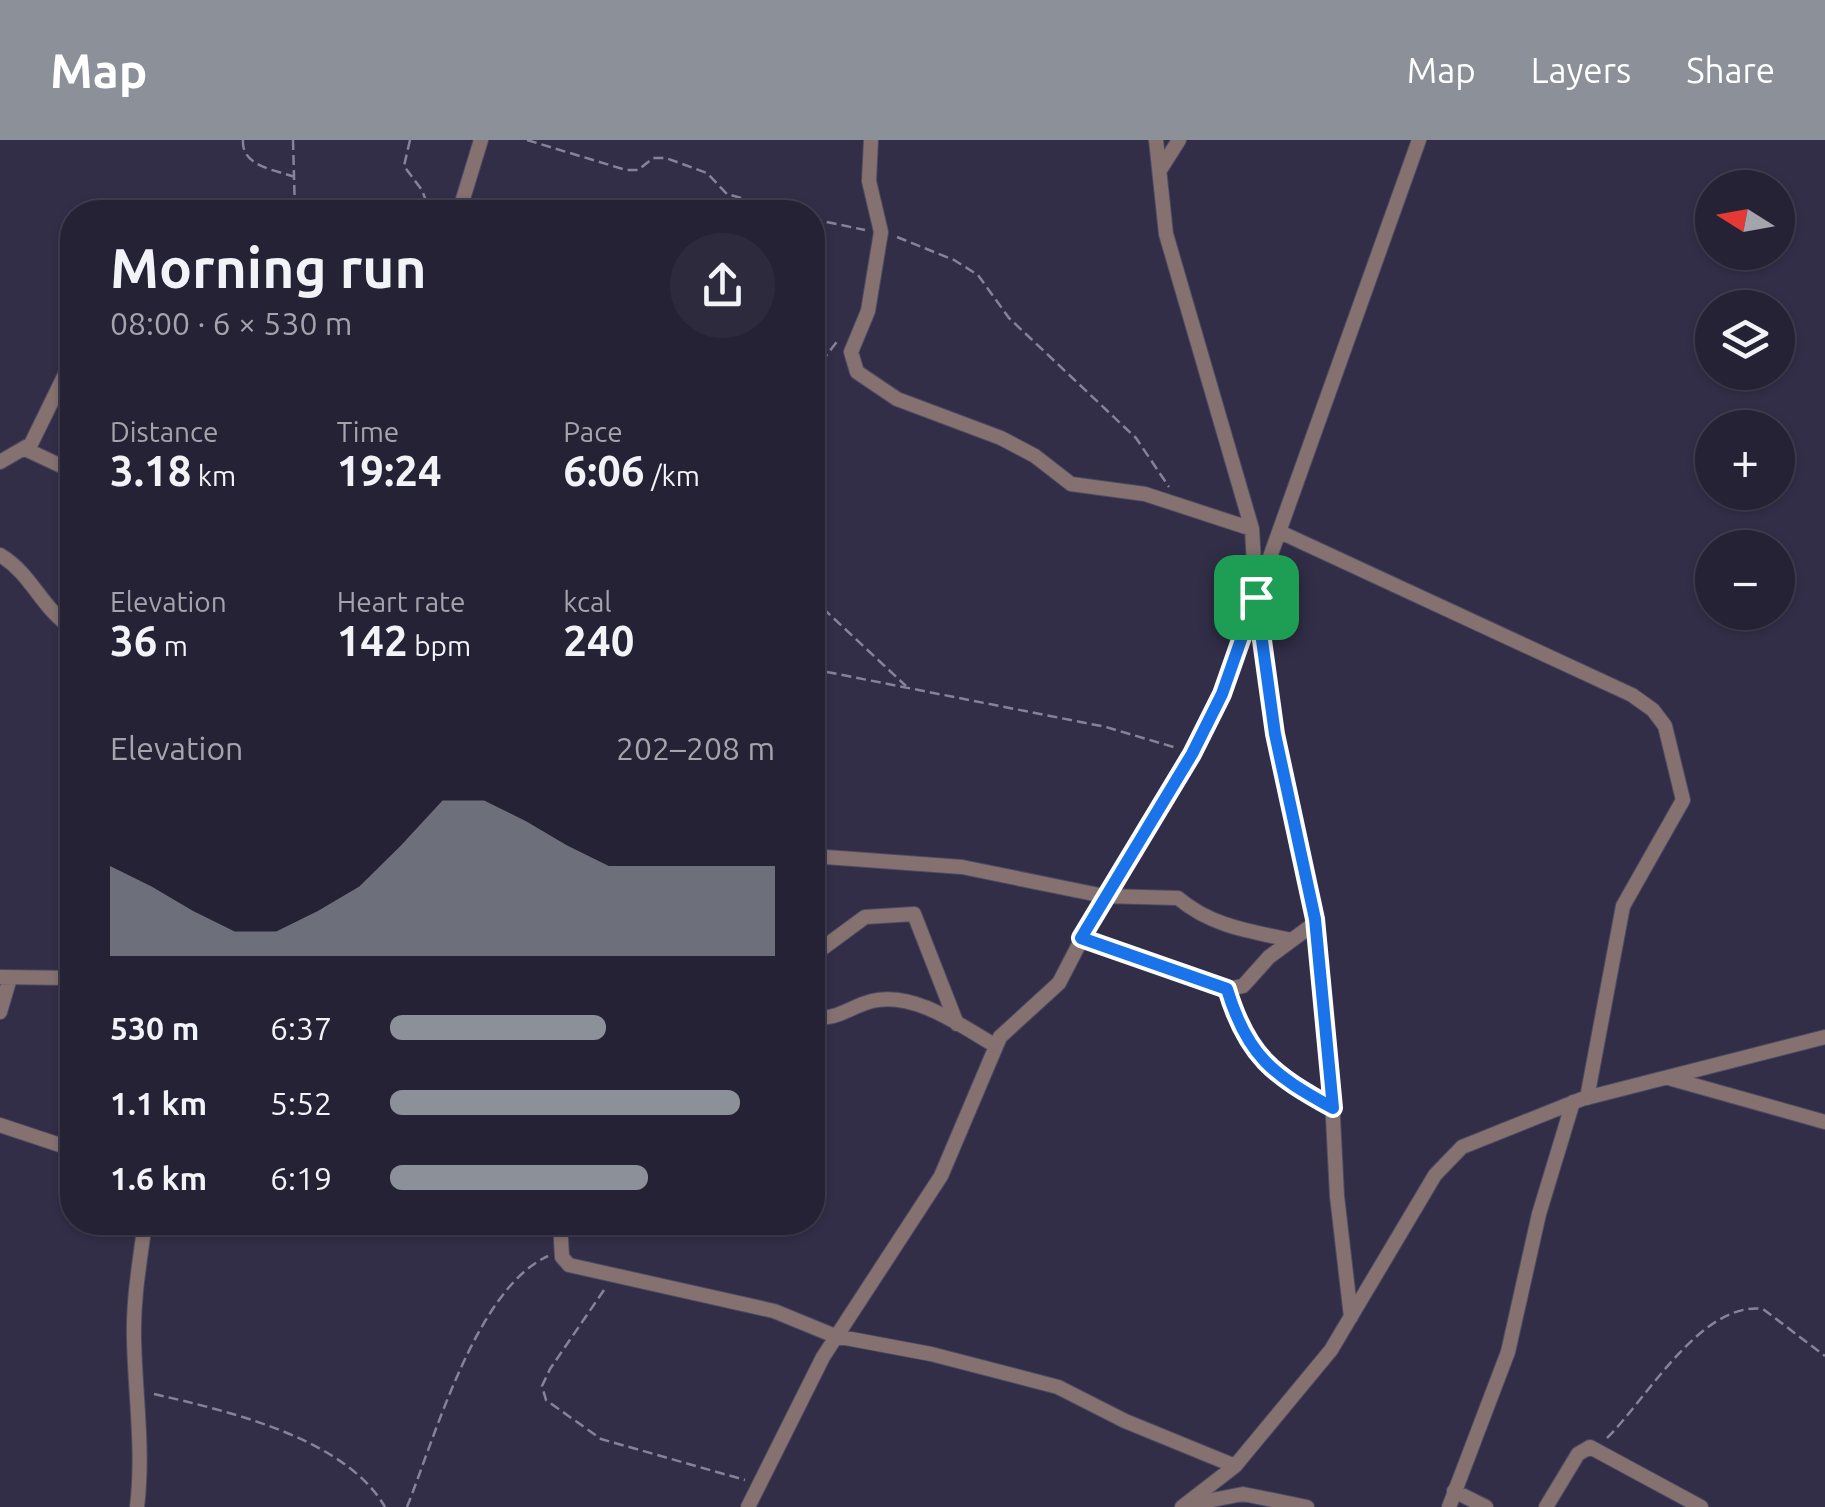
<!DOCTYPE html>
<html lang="en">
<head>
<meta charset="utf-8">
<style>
	body { margin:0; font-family:Ubuntu,sans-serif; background:#2e2a3e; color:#f1f3f6; height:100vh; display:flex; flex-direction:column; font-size:38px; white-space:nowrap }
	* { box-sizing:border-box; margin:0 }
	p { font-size:32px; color:#a4a4ad }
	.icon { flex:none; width:55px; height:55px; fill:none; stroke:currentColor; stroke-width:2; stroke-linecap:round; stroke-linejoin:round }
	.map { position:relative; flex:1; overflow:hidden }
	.details { position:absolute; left:60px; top:60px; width:765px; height:1035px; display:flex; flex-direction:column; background:#262236; border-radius:40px; box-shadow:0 2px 8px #0004,0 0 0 2px #423f51 }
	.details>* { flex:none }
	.needle { width:65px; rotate:281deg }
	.buttons { position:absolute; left:1695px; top:30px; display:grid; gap:20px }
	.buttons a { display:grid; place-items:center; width:100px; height:100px; border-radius:50%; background:#262236; box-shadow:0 2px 8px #0004,0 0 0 2px #423f51; font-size:50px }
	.pin { position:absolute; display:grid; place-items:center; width:85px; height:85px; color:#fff; margin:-42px; border-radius:20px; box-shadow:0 5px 15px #0006 }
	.round { display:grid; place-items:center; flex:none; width:105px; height:105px; border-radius:52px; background:#2e2a3e }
	.head { display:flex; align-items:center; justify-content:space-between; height:170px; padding:0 50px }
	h1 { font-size:55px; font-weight:600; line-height:75px }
	.stats { display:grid; grid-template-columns:repeat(3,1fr); gap:15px; height:170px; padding:10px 50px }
	.stats div { display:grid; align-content:center }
	.stats b { font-size:42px; font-weight:600 }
	.stats small { font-size:28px; font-weight:400 }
	.stats p { font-size:28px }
	.chart { height:280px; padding:20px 50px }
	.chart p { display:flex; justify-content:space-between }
	.chart svg { width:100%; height:180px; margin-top:10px; fill:#8c9099; opacity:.7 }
	ul { padding:0 50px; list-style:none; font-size:32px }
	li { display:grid; grid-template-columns:160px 120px 1fr; align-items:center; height:75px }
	li i { height:25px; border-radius:12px; background:#8c9099 }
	header { display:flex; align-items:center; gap:60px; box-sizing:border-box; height:140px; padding:0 50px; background:#8c9099; color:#fff }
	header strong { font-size:48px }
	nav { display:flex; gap:55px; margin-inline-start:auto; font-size:35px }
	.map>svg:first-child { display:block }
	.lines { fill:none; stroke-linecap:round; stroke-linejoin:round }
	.minor-casing { stroke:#4f4b64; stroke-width:16 }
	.path { stroke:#868398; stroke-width:2.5; stroke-dasharray:10 5; stroke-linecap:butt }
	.minor { stroke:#857270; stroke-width:14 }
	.route-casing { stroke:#fff; stroke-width:20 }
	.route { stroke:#1a73e8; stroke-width:12 }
</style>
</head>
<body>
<header>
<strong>Map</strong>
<nav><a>Map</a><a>Layers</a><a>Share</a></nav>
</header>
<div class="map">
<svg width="1825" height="1367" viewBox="0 0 1825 1367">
	<rect width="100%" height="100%" fill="#322e48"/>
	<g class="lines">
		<g class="minor-casing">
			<path id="minor" d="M871,0L869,41L881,92L868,171L851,212L857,232L897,259L1001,298L1035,316L1071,344L1145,354L1252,389
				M1156,0L1166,94L1252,389L1256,457L1275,593L1315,779L1330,919L1337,1056L1351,1177
				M1160,30L1179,0
				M459,72L481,0
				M25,309L72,331
				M0,322L31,304L72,220
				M1280,392L1632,555L1653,570L1665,586L1683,660L1623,766L1587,958
				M0,415C32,434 41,468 72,488
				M812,716L962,727L1104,756L1178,758C1211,786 1249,791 1291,800
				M1081,799L1227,849L1243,846L1269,817L1315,783
				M812,816L865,777L914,774L957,884
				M0,837L72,838
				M0,872L10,838
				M812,878C838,880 849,867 872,861C915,851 961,886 996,906
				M1672,939L1825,982
				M0,985L72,1009
				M560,1082L562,1117L569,1125L774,1171L835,1196L931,1214L1058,1247L1125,1281L1235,1326
				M1454,1351L1486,1367
				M1191,1364L1243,1354L1307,1367
				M137,1367C144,1309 135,1255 134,1198C133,1158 140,1121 145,1082
				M748,1367L823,1217L941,1036L1000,897L1059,843L1104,756L1179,639L1221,554L1419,0
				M1182,1367L1235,1326L1331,1210L1435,1035L1462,1007L1582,959L1825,897
				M1449,1367L1508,1212L1539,1074L1573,962
				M1546,1367L1578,1314L1590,1307L1701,1367"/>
		</g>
		<path class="path" d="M243,0C241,26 275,30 295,37
			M293,0L295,72
			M410,0L404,26L422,50L430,72
			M527,0L626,30H638L653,18H666L707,33L727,54L791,72
			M812,79L865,90
			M897,97L954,120L978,135L1009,178L1136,298L1169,347
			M812,234L839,199
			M812,458L906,546
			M812,529L1106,587L1177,608
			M1230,862C1245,910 1274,936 1318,960
			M604,1150L550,1229L542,1246L546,1260L601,1299L745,1340
			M154,1254C228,1271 345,1298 385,1367
			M1607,1298C1646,1260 1701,1161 1763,1169L1825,1216
			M407,1367C435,1297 476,1149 548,1116"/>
		<use href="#minor" class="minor"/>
	</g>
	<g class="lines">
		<g class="route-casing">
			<path id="route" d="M1256,457L1275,594L1315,779L1333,968C1273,935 1247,916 1227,849L1081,798L1192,614L1222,554Z"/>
		</g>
		<use href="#route" class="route"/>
	</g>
</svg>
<div class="buttons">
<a><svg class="needle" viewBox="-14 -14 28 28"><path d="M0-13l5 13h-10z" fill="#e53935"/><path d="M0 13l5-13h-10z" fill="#a4a4ad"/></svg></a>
<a><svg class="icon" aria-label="layers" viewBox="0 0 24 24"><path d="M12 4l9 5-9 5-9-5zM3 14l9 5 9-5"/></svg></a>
<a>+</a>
<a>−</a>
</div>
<div class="pin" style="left:1256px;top:457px;background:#1e9e55"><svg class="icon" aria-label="arrive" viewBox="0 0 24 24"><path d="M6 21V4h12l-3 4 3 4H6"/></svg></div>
<section class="details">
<div class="head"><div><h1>Morning run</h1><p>08:00 · 6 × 530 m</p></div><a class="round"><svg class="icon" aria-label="share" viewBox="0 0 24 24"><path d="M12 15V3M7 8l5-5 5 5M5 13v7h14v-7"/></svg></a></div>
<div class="stats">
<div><p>Distance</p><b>3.18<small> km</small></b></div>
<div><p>Time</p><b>19:24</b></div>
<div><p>Pace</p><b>6:06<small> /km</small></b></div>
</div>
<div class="stats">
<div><p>Elevation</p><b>36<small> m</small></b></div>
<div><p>Heart rate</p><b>142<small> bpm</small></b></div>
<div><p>kcal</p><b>240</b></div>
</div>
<div class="chart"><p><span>Elevation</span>202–208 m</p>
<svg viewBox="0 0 160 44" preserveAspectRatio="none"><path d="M0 44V22L10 27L20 33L30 38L40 38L50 33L60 27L70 17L80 6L90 6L100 11L110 17L120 22L130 22L140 22L150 22L160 22V44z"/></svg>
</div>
<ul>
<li><b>530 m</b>6:37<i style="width:56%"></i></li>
<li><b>1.1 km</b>5:52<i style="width:91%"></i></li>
<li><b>1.6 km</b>6:19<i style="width:67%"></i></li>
</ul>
</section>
</div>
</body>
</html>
